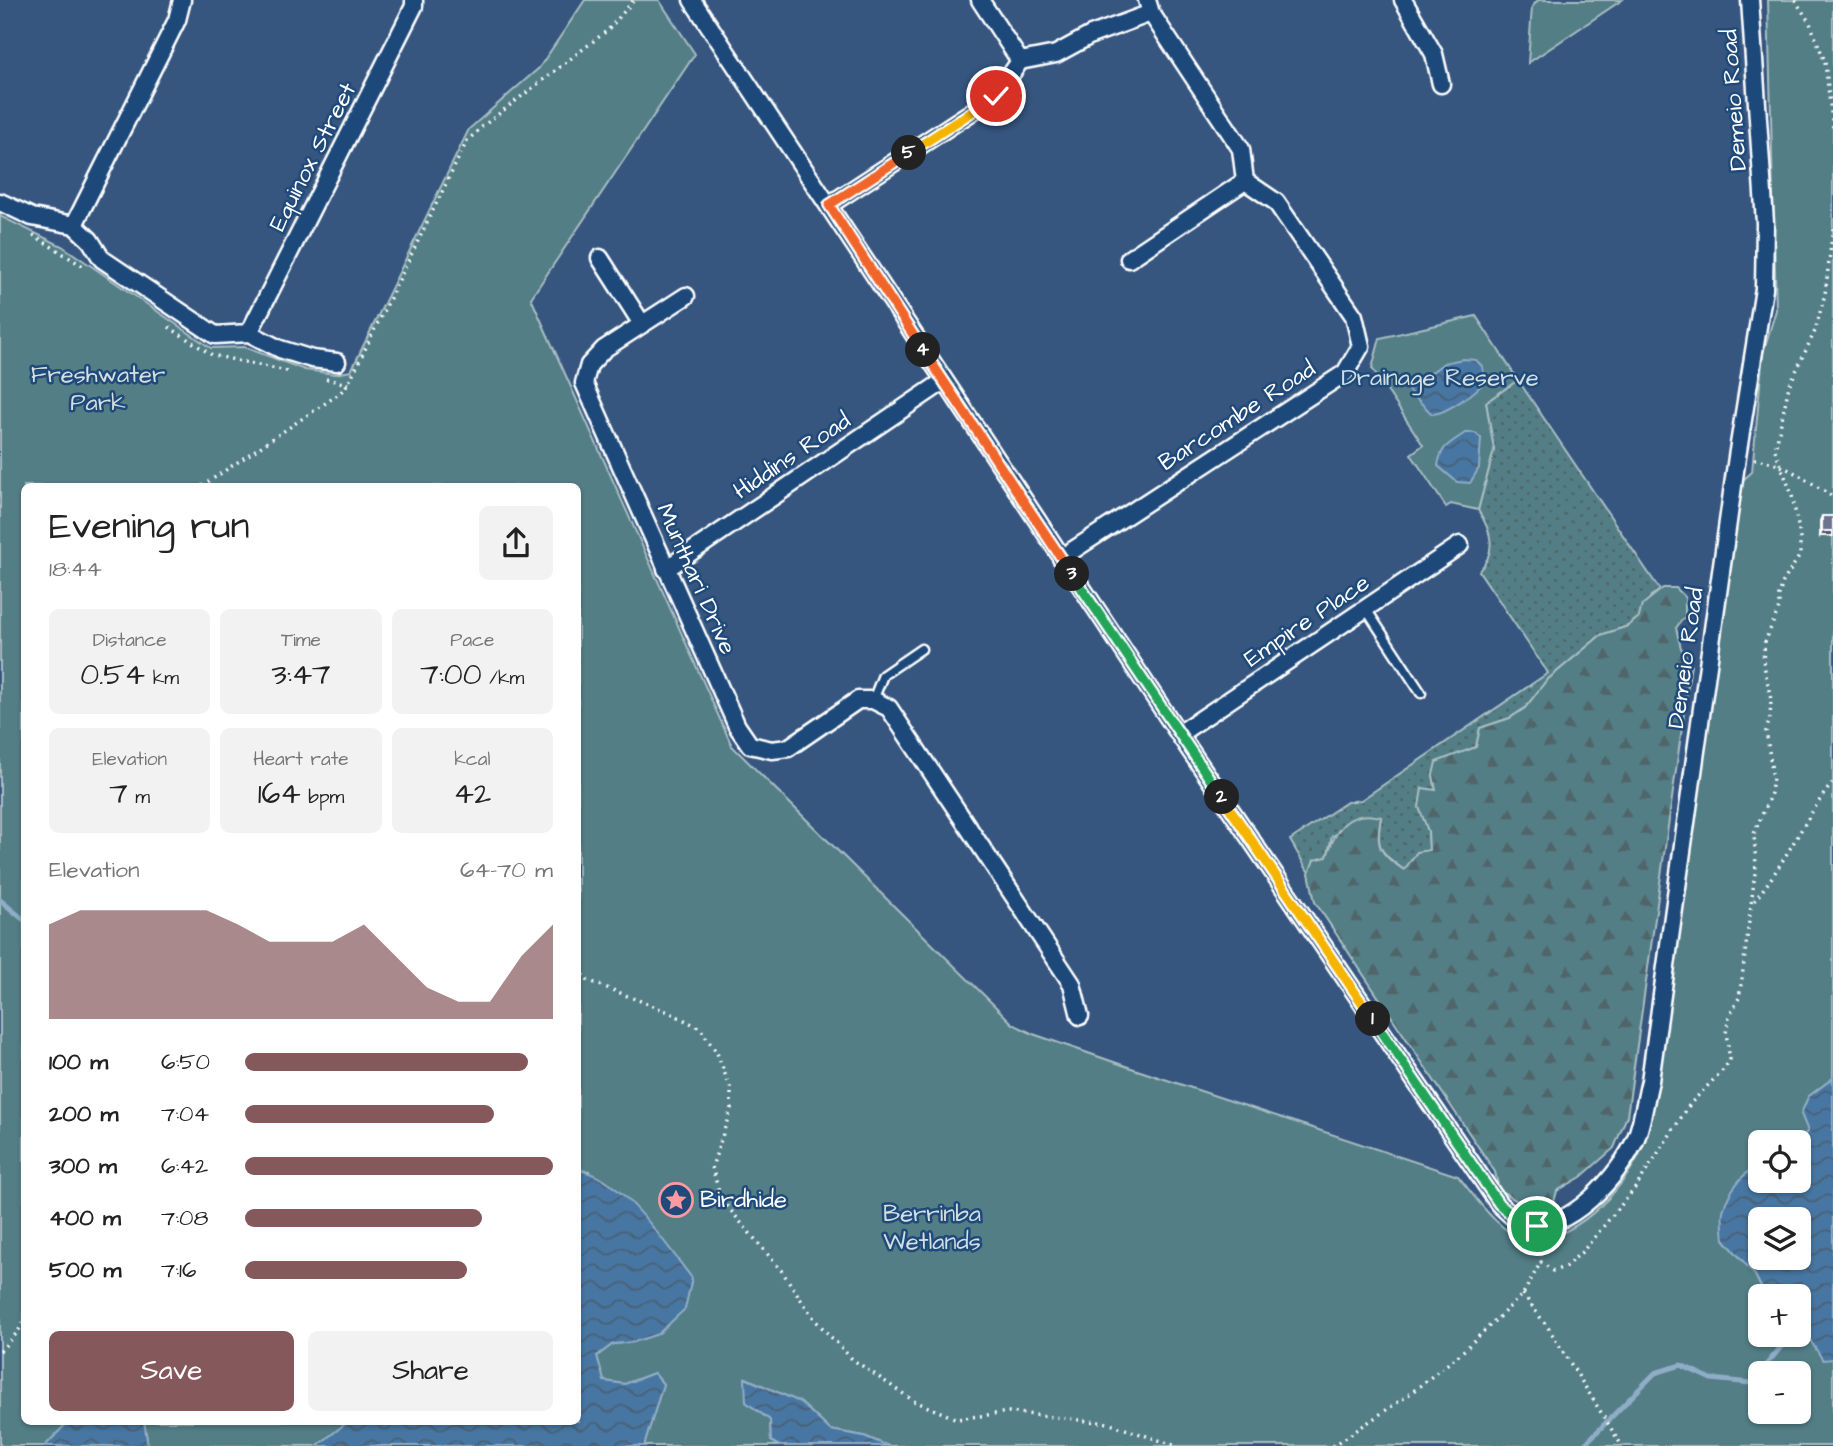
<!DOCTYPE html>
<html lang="en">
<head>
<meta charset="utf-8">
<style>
	body { margin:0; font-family:"Architects Daughter",sans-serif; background:#f2f2f2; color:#222; height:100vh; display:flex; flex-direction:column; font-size:26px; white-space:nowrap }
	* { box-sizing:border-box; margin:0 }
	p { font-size:23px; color:#767676 }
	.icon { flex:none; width:38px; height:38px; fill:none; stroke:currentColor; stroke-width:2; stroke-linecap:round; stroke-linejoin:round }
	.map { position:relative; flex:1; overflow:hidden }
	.side { position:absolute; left:21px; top:483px; width:560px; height:942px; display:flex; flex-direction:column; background:#fff; border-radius:10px; box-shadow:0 2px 5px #0004 }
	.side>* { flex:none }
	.controls { position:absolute; left:1748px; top:1130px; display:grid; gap:14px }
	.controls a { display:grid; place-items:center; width:63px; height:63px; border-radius:10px; background:#fff; box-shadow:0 2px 5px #0004; font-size:35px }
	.pin { position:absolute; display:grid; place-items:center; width:60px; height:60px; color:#fff; margin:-30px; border:4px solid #fff; border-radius:50%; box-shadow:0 2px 7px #0007 }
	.km { position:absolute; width:35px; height:35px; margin:-18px; border-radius:50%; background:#222; color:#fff; font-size:19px; line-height:35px; text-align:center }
	.round { display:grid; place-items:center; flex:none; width:74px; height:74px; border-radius:10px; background:#f2f2f2 }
	.headline { display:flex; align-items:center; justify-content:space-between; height:119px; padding:0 28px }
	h1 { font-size:38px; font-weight:600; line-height:52px }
	.figures { display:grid; grid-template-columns:repeat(3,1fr); gap:10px; height:119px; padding:7px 28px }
	.figures div { display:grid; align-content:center; border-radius:10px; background:#f2f2f2; text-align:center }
	.figures b { font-size:30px; font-weight:600 }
	.figures small { font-size:19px; font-weight:400 }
	.figures p { font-size:19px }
	.chart { height:196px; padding:14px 28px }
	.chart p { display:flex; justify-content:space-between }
	.chart svg { width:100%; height:126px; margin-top:7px; fill:#85585c; opacity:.7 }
	.button { display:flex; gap:14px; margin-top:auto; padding:14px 28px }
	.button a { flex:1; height:80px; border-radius:10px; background:#85585c; color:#fff; font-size:28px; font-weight:600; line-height:80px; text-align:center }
	.button a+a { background:#f2f2f2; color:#222 }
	ul { padding:0 28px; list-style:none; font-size:23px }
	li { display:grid; grid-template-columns:112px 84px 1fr; align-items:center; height:52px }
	li i { height:18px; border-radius:9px; background:#85585c }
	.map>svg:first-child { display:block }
	.grass { fill:url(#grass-dots); stroke:#a9bec2; stroke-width:2 }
	.forest { fill:url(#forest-firs); stroke:#a9bec2; stroke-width:2 }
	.green { fill:#537e86; stroke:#a9bec2; stroke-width:2; fill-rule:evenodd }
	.water { fill:url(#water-waves); stroke:#90adc7; stroke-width:2; fill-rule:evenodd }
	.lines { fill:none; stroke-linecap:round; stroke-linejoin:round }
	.stream { stroke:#90adc7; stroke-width:5 }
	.lane-casing { stroke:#fff; stroke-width:13 }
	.street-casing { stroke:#fff; stroke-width:21 }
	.path { stroke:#fff; stroke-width:3.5; stroke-dasharray:2 5; stroke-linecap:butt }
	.lane { stroke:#1f4a7a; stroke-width:8 }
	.street { stroke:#1f4a7a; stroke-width:16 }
	.wall { fill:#5d6379; stroke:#fff; stroke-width:2 }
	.shaded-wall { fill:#4c5063; stroke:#fff; stroke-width:2 }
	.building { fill:#6c738d; stroke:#fff; stroke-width:2 }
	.split-1-casing { stroke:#fff; stroke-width:14 }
	.split-2-casing { stroke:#fff; stroke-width:14 }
	.split-3-casing { stroke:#fff; stroke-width:14 }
	.split-4-casing { stroke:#fff; stroke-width:14 }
	.split-5-casing { stroke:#fff; stroke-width:14 }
	.split-6-casing { stroke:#fff; stroke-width:14 }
	.split-1 { stroke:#22a559; stroke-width:9 }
	.split-2 { stroke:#f5b400; stroke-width:9 }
	.split-3 { stroke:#22a559; stroke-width:9 }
	.split-4 { stroke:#f0652b; stroke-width:9 }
	.split-5 { stroke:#f0652b; stroke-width:9 }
	.split-6 { stroke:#f5b400; stroke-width:9 }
	.labels { text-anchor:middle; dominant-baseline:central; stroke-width:5; stroke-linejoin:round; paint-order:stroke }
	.street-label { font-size:24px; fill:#fff; stroke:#1f4a7a }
	.park-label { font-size:24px; fill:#d4dfe1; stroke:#1f4a7a }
	.poi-label { font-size:24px; fill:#fff; stroke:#1f4a7a; text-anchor:start }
</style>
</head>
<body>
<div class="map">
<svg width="1833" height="1446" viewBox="0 0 1833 1446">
	<defs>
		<pattern id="grass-dots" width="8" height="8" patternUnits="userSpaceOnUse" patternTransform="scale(1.75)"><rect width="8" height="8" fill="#537e86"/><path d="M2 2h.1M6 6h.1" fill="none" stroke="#506569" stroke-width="1.8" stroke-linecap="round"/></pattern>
		<pattern id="forest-firs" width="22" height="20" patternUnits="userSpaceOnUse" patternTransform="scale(1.75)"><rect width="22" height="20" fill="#537e86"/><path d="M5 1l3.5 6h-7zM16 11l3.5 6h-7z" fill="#506569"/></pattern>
		<pattern id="water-waves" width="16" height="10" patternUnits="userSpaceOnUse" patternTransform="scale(1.75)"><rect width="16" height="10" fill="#4676a2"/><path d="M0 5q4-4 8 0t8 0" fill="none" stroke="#495f73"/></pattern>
	</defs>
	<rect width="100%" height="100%" fill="#365680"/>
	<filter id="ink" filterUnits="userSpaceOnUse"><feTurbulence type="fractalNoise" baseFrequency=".0143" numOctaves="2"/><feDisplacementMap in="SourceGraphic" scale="14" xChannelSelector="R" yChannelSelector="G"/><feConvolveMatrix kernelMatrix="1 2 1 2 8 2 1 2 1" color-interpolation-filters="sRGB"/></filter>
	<g filter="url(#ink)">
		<path class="grass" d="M1518,380L1660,590L1651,596L1639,617L1628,626L1601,635L1546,681L1525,708L1510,718L1480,728L1476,747L1458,755L1433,775L1436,790L1419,807L1428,831L1429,850L1404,870C1380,851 1375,849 1381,818L1332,836L1327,857L1314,860L1309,873L1290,840L1347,802L1361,800L1548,673L1479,571C1497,551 1492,532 1478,510L1494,450L1486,402Z"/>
		<path class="forest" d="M1663,588H1676L1685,597V616L1676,628L1681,648L1691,664L1627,1116L1614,1148L1581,1177L1557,1191L1554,1202C1531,1215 1518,1202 1499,1189L1495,1172L1315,902L1309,873L1314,860L1327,857C1335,829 1348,809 1381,817C1375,847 1379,853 1404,870L1417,852L1429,850L1428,831L1419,807L1422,788L1436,790L1433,775L1436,762L1476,747L1480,728L1510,718L1525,708L1546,681L1601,635L1628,626L1639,617L1642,605Z"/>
		<path class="green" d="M585,0H659L695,54L531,298L732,746L1013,1024L1033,1034L1137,1070L1458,1176C1475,1197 1500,1234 1528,1241C1532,1242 1538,1240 1543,1239C1590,1229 1634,1177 1648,1133L1743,480L1752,472L1763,353L1776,310L1768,0H1833V1078L1808,1097V1131L1796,1143H1760V1164L1752,1168L1724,1239L1755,1275L1766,1297H1760V1335H1799V1323L1823,1359H1833V1446H888L864,1436L830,1430L800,1402L746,1378V1402L770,1420L771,1441L780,1446H644L663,1384L654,1373L625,1384L604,1381L597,1356L613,1344L634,1342L589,1171L578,1170V486H24V1421H69L45,1446H0V216L62,246L211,348L244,347L305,370L335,374L351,371L469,129L539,68ZM1760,1374H1799V1412H1760Z
			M1538,0H1622L1528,63L1532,7Z
			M1476,316L1518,380L1486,402L1494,450L1478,510L1451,504L1446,507L1411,454L1423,445L1372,368L1380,338Z
			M144,1421H349L317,1446H148Z"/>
		<path class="water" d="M1463,359L1476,360L1482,366L1485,381C1477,392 1445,414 1432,414L1408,390L1444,363Z
			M1465,433H1475L1481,438L1479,468L1470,483L1457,482L1438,466C1441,446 1449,444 1465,433Z
			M1833,1078V1359L1823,1360L1799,1323V1297H1766L1755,1275L1724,1239C1723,1231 1722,1220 1723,1211C1728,1192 1743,1172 1760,1164V1181H1799V1143H1796L1808,1131L1801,1114L1808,1097ZM1760,1220H1799V1258H1760Z
			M578,1170C622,1176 665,1244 692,1278L685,1309L658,1334L634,1342L613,1344L597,1356L604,1381L625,1384L654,1373L663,1384L644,1446H317L349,1421H578Z
			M745,1378L800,1402L830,1430L864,1436L888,1446H780L771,1441L770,1420L746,1402Z
			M69,1421H144L148,1446H45Z"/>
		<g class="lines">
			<path class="stream" d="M0,900L24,920
				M1583,1446L1655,1373L1681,1365L1711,1379L1751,1383L1791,1335"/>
			<g class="lane-casing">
				<path id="lane" d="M1366,609L1421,693
					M873,700L883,675L921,649"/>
			</g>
			<g class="street-casing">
				<path id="street" d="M692,0L1179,734L1499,1204C1506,1210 1515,1221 1524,1224C1566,1237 1622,1173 1636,1138C1643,1121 1645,1100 1650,1081L1737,457L1764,289L1765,223L1750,0
					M980,0L1020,61
					M1403,0L1434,54L1441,84
					M0,202L32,217L74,225L90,240L102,259L215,335L249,333L280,349L312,359L337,362
					M829,205L996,96L1020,61L1056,54L1091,35L1151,13
					M74,225L177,20L182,0
					M600,258L642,324
					M1129,259L1245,181
					M686,296L604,349L589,365L584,383L737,726L750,745L772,750L788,748L858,700H873L889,708L1072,984L1080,1016
					M249,333L414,6V0
					M1061,558L1345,373L1361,346L1354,316L1276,202L1245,181L1241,149L1151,13L1147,0
					M666,569L944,381
					M1179,734L1460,545"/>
			</g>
			<path class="path" d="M1795,0L1810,23L1825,62L1833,129
				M33,235L86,268
				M169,327L212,355L291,372
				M326,379L348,384
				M1754,459C1784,462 1808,481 1833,497
				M202,486L339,394L348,384L467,141L483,126L608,30L634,0
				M1754,901C1785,864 1804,819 1833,782
				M578,969L587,980L671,1013L700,1028L717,1053L731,1090V1109L712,1167L721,1199L781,1270L815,1320L852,1359L914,1401L957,1419L1009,1412L1107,1423L1177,1446
				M1538,1240L1541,1262
				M1523,1294L1549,1329L1622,1446
				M0,1351L17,1333L24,1322
				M1333,1446L1407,1396L1460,1354L1523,1294L1541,1262L1553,1271L1565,1267L1583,1251L1636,1187L1690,1104L1724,1069L1730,1060L1726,1033L1729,1017L1739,998L1742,978L1756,865L1754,834L1771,793L1773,778L1766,731L1770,718L1771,700L1763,660L1765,642L1779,608V595L1783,582L1800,555V536L1792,495L1775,450L1789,386L1815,331L1825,294L1833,228"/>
			<use href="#lane" class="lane"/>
			<use href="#street" class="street"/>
		</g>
		<path class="wall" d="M1822,516H1833L1820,536V521Z"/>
		<path class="shaded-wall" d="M1822,531H1833V536H1820Z"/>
		<path class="building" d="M1822,516H1833V531H1822Z"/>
	</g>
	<g class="lines" filter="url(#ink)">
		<g class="split-1-casing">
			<path id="split-1" d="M1373,1019L1499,1204L1521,1223L1537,1226"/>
		</g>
		<g class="split-2-casing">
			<path id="split-2" d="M1222,797L1373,1019"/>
		</g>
		<g class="split-3-casing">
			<path id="split-3" d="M1072,574L1222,797"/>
		</g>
		<g class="split-4-casing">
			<path id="split-4" d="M923,350L1072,574"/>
		</g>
		<g class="split-5-casing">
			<path id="split-5" d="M909,153L829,205L923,350"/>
		</g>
		<g class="split-6-casing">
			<path id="split-6" d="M909,153L996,96"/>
		</g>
		<use href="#split-1" class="split-1"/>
		<use href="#split-2" class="split-2"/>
		<use href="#split-3" class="split-3"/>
		<use href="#split-4" class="split-4"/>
		<use href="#split-5" class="split-5"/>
		<use href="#split-6" class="split-6"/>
	</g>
	<defs>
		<g id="sight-ring" transform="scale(1.75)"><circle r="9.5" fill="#1f4a7a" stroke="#ff9aa2" stroke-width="1.5"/><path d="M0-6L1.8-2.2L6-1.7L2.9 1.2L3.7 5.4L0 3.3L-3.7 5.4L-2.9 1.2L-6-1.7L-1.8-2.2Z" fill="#ff9aa2"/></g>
	</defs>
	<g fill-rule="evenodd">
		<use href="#sight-ring" x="676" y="1200"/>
	</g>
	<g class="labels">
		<g class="street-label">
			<text transform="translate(1734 100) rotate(-94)">Demeio Road</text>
			<text transform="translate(313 157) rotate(-63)">Equinox Street</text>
			<text transform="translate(1237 416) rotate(-33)">Barcombe Road</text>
			<text transform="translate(792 456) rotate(-34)">Hiddins Road</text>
			<text transform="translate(696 579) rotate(66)">Munthari Drive</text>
			<text transform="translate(1307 621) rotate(-34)">Empire Place</text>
			<text transform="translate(1686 658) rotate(-82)">Demeio Road</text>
		</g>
		<g class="park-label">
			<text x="98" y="375">Freshwater<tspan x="98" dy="28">Park</tspan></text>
			<text x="1440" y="378">Drainage Reserve</text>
			<text x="932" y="1214">Berrinba<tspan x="932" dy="28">Wetlands</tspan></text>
		</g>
		<g class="poi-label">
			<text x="700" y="1200">Birdhide</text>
		</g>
	</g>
</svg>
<div class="controls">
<a><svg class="icon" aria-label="locate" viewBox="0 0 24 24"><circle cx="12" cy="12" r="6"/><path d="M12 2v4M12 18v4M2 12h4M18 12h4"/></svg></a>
<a><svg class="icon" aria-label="layers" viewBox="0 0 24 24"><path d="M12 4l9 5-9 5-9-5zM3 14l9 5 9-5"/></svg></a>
<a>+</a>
<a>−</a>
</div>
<div class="pin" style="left:1537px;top:1226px;background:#1e9e55"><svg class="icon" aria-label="arrive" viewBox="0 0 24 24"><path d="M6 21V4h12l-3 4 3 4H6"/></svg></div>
<div class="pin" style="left:996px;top:96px;background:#d93025"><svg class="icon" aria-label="check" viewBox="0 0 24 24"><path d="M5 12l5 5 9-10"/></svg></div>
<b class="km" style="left:1373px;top:1019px">1</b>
<b class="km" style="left:1222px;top:797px">2</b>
<b class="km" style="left:1072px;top:574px">3</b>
<b class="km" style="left:923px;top:350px">4</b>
<b class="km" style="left:909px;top:153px">5</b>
<section class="side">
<div class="headline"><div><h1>Evening run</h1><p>18:44</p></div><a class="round"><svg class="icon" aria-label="share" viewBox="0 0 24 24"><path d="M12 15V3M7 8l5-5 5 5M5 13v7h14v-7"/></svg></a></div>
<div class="figures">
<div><p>Distance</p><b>0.54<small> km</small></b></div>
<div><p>Time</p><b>3:47</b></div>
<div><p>Pace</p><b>7:00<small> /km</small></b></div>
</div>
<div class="figures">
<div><p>Elevation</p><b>7<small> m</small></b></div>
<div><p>Heart rate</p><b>164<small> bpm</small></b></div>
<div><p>kcal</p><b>42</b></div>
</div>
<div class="chart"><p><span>Elevation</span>64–70 m</p>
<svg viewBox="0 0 160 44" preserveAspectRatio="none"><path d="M0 44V11L10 6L20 6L30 6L40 6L50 6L60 11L70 17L80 17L90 17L100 11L110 22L120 33L130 38L140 38L150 22L160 11V44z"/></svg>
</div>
<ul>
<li><b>100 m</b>6:50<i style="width:92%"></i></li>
<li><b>200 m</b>7:04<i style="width:81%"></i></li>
<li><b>300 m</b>6:42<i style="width:100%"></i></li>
<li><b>400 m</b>7:08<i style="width:77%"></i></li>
<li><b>500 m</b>7:16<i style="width:72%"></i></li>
</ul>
<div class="button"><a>Save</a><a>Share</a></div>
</section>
</div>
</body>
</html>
